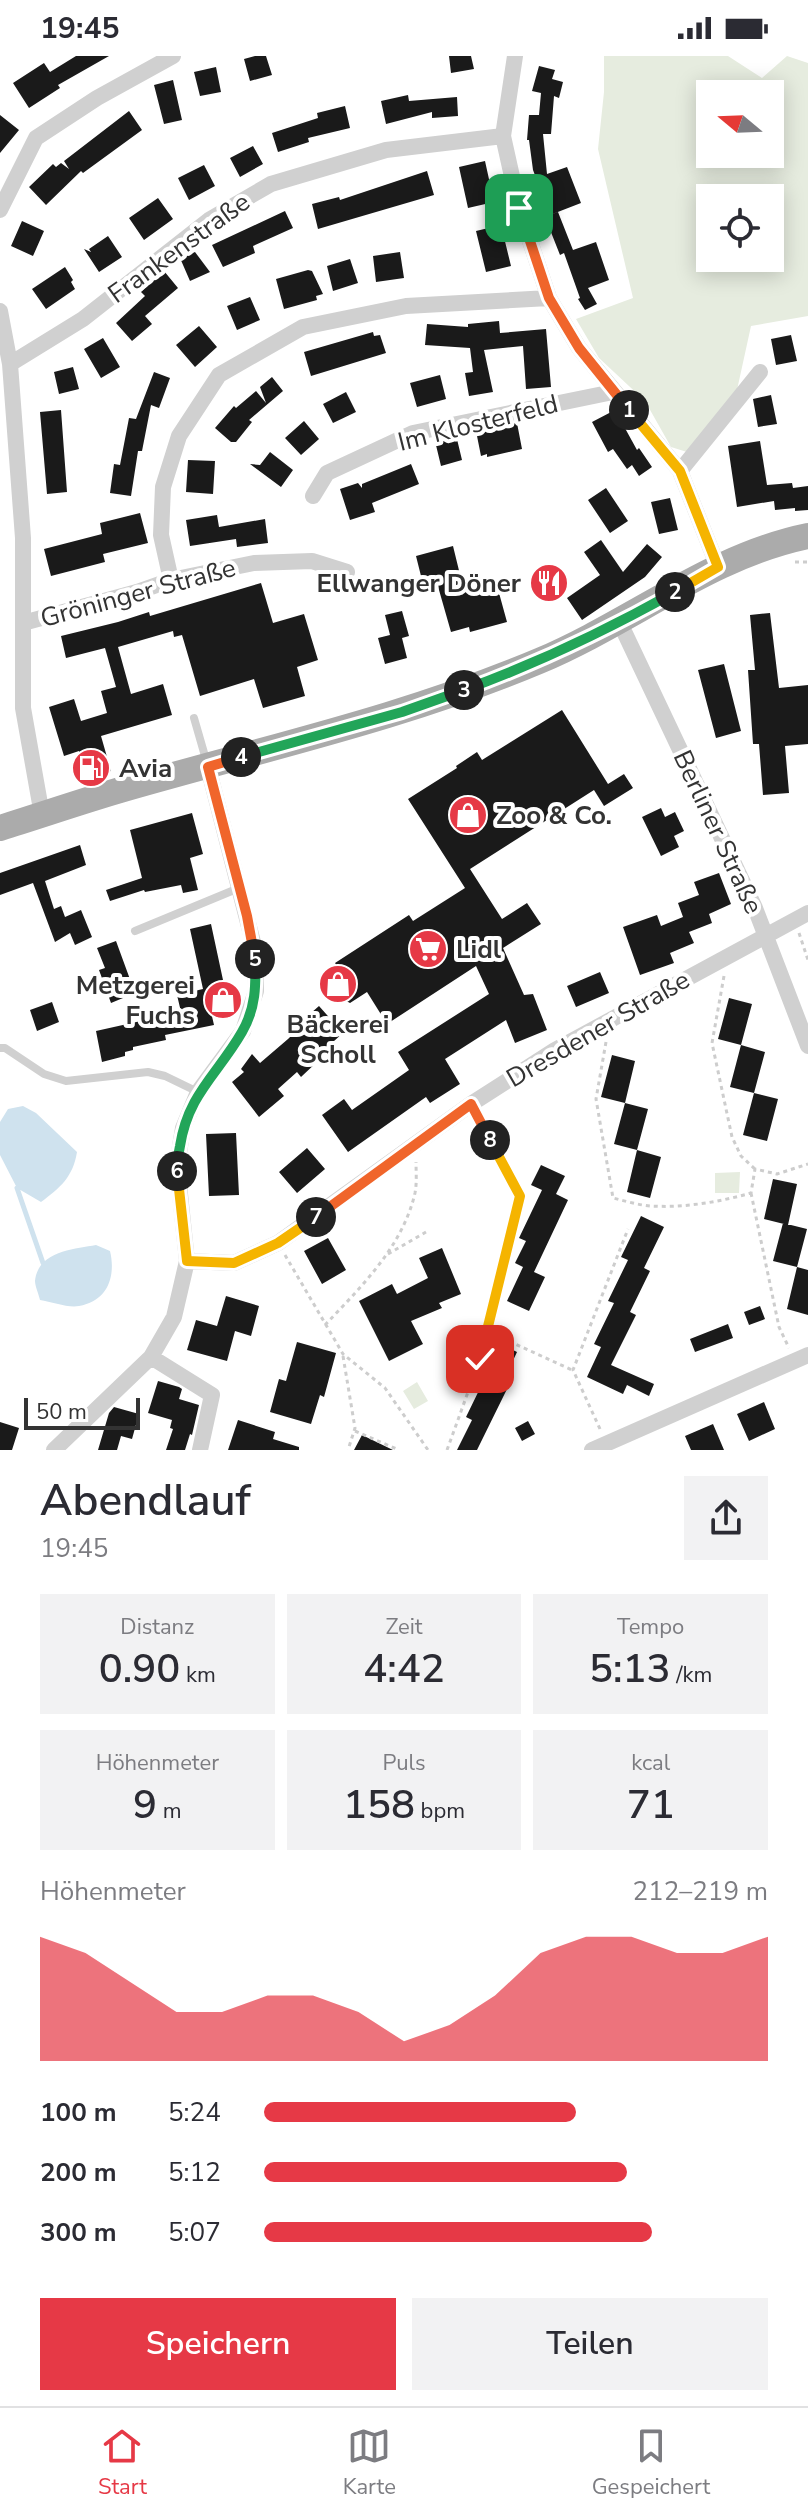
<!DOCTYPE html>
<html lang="de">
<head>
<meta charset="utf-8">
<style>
	body { margin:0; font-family:"Nunito Sans",sans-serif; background:#f2f2f3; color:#2b2b33; height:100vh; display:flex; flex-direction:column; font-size:30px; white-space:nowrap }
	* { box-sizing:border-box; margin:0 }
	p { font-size:26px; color:#7c7c81 }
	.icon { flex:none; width:44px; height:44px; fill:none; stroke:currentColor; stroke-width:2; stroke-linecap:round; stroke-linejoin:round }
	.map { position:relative; height:1394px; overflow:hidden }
	.details { display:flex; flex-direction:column; background:#fff; flex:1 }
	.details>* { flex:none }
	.needle { width:52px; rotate:289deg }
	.buttons { position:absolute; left:696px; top:24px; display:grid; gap:16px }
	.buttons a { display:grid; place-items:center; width:88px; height:88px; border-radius:0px; background:#fff; box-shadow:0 4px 20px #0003; font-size:40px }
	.scale { position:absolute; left:24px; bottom:20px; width:116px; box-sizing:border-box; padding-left:8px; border:4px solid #333; border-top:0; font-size:22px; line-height:28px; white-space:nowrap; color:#333; -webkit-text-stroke:6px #fff; paint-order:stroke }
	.pin { position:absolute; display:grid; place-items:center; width:68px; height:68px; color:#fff; margin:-34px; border-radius:16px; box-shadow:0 4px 12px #0006 }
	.km { position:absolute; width:40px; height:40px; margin:-20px; border-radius:50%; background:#222; color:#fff; font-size:22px; line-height:40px; text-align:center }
	.round { display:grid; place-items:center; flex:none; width:84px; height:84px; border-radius:0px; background:#f2f2f3 }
	.head { display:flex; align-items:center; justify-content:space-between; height:136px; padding:0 40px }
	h1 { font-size:44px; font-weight:600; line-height:60px }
	.metrics { display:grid; grid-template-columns:repeat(3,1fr); gap:12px; height:136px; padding:8px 40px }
	.metrics div { display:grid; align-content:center; border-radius:0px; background:#f2f2f3; text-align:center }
	.metrics b { font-size:40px; font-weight:600 }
	.metrics small { font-size:22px; font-weight:400 }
	.metrics p { font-size:22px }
	.chart { height:224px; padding:16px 40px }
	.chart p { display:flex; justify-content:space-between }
	.chart svg { width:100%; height:144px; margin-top:8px; fill:#e63946; opacity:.7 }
	.action { display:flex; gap:16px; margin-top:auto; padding:16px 40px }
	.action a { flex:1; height:92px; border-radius:0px; background:#e63946; color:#fff; font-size:32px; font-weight:600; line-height:92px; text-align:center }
	.action a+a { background:#f2f2f3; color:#2b2b33 }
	ul { padding:0 40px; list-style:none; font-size:26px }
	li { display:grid; grid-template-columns:128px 96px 1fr; align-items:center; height:60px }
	li i { height:20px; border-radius:10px; background:#e63946 }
	.status { display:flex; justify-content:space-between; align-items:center; height:56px; padding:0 40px; background:#fff; direction:ltr }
	.status svg { height:22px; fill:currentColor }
	.tabs { display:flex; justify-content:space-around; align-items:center; height:112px; border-top:2px solid #e1e1e2; background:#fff; font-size:22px; color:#7c7c81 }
	.tabs a { display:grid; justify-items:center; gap:4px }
	.tabs .current { color:#e63946 }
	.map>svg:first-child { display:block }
	.green { fill:#e6ecdf; fill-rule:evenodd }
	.water { fill:#cfe2ee }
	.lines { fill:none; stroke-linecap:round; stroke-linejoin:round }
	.stream { stroke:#cfe2ee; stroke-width:5 }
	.building { fill:#1a1a1a }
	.path { stroke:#cdcdcd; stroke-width:3; stroke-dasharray:4 4; stroke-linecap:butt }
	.service { stroke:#d0d0d0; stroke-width:8 }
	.minor { stroke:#d0d0d0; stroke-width:16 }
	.primary { stroke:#ababab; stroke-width:26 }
	.split-1-casing { stroke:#fff; stroke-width:16 }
	.split-2-casing { stroke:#fff; stroke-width:16 }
	.split-3-casing { stroke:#fff; stroke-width:16 }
	.split-4-casing { stroke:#fff; stroke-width:16 }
	.split-5-casing { stroke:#fff; stroke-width:16 }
	.split-6-casing { stroke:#fff; stroke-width:16 }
	.split-7-casing { stroke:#fff; stroke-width:16 }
	.split-8-casing { stroke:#fff; stroke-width:16 }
	.split-9-casing { stroke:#fff; stroke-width:16 }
	.split-1 { stroke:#f0652b; stroke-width:10 }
	.split-2 { stroke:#f5b400; stroke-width:10 }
	.split-3 { stroke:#22a559; stroke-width:10 }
	.split-4 { stroke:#22a559; stroke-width:10 }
	.split-5 { stroke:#f0652b; stroke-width:10 }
	.split-6 { stroke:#22a559; stroke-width:10 }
	.split-7 { stroke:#f5b400; stroke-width:10 }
	.split-8 { stroke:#f0652b; stroke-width:10 }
	.split-9 { stroke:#f5b400; stroke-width:10 }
	.labels { text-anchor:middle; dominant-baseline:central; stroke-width:8; stroke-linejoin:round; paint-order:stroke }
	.street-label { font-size:26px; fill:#333; stroke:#fff }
	.poi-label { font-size:26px; font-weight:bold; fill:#333; stroke:#fff; text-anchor:start }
</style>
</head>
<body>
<div class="status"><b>19:45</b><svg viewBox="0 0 49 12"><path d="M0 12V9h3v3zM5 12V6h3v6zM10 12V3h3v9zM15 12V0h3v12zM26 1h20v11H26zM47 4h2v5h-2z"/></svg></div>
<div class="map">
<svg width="808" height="1394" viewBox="0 0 808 1394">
	<rect width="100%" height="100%" fill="#fff"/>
	<path class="green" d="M604,0H728L762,22L787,0L808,7V260L751,270L737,334L687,396L671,391L645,345L599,302L576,263L633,242L598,93L604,36ZM710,38H770V98H710ZM710,142H770V202H710Z
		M740,1116L739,1137H715V1117Z
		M417,1326L428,1345L414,1353L403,1335Z"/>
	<path class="water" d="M23,1050L36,1057L77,1096C73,1121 60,1132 41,1146L17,1132L0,1099V1066L8,1053Z
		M96,1189L110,1195C116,1220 108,1245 79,1250C68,1252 52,1246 40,1244C39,1239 35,1230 35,1225C38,1195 74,1193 96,1189Z"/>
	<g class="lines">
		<path class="stream" d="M17,1132L43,1207"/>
	</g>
	<path class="building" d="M76,0H109L58,29L60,32L29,52L13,27L44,7L50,16Z
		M255,0H266L272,19L250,25L244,3Z
		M449,0H471L474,13L451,17Z
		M539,10L555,14L552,23L563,26L559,42L554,40L551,78H543L547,118L567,111L581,147L550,159L533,114L529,84H527L529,59H539L541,37L532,35Z
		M216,11L221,36L200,40L194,16Z
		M173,24L182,64L164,68L154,29Z
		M408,39L409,45L457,41L458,60L432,62V56L386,68L381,45Z
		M345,50L350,72L308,82L309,86L278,96L272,77L318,62L317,57Z
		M129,55L142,74L83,117L81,115L46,149L29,131L53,108L56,111L61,107L69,113L64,105Z
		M0,59L19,74L0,97Z
		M253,90L263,108L240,121L230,102Z
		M485,105L494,146L468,152L459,111Z
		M204,109L215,130L189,144L178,122Z
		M427,115L434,139L318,173L312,148L339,141L340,144Z
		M158,142L173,163L144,184L129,162Z
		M285,155L293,172L253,190L255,197L223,211L212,189Z
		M558,156L573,194L596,186L609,224L588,232L597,248L585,254L578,243L580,242L564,197L560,199L545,161Z
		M22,165L44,175L33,200L11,190Z
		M501,169L511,210L486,216L476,175Z
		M108,180L122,201L99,216L84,193L91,196L89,193Z
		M195,196L210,216L190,225L180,202Z
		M400,196L404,222L376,226L373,200Z
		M350,203L358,227L333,235L327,210Z
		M65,211L73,224L71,226L75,233L46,253L32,233Z
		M308,214L312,215L323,238L316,240L317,244L284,253L276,223Z
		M164,215L178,232L145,260L152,268L132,285L116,267L145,240L141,236Z
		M250,241L260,264L237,274L227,250Z
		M499,265L500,277L546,273L551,331L526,333L523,290L484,294L493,336L469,340L465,317L473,316L470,292L425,289L427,268L468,271V268Z
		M199,270L217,291L195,311L176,289Z
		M373,276L374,280L380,279L386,297L311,320L304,296Z
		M791,279L797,305L776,309L771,283Z
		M103,282L120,311L101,322L84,293Z
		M73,311L79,333L59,338L54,316Z
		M154,316L170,322L159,352L151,349L142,395H138L131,440L110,437L114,408L120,409L129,362L136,363Z
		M440,319L446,343L417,351L410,327Z
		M272,321L283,335L249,364L252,366L236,386H231L215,372L234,350L236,352L256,335L266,347L260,331Z
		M346,336L356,356L333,367L323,348Z
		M771,339L777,368L758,371L753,343Z
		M61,354L67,436L47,438L40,356Z
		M615,354L637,394L639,392L652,411L639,420L632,409L627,413L613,393L608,396L592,366Z
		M304,365L319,383L301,399L285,382Z
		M517,367L522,393L487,401V398L481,400L476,375Z
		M456,379L462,404L441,410L435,385Z
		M760,385L767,429L792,427L793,432L808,430V454L795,455V452L775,454L774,445L737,451L728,390Z
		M270,396L293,414L281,431L250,408L260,409Z
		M188,404L215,405L213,438L186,436Z
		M411,408L419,428L372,447L375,456L350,464L340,433L358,427L362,432V428Z
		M606,432L628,465L610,477L588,444Z
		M670,442L678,474L659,478L651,446Z
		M140,457L148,487L103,498L105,506L51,520L44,493L102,478L100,467Z
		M217,459L219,471L265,463L268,487L237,491L236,483L190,490L186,464Z
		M601,484L623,516L647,488L662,501L645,521L582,564L567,542L600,519L584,496Z
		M453,490L464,535L496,526L507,566L470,576L469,571L451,576L435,520L422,524L416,500Z
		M550,508L567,532L548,546L530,522Z
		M261,527L273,567L304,558L318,604L297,611L305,640L263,652L254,623L200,640L182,579L174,581L173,575L118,591L131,638L163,628L172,659L101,680L111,715L87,722L79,695L64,700L49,651L74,643L81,665L107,657L101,635L116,631L105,592L66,602L61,580L118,566L149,556L150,560Z
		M402,555L409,580L402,582L407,602L385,608L378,582L390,579L385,559Z
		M770,557L779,632L808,629V688L785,690L789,737L763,739L759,688H753L748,614H755L750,559Z
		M724,608L741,675L716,682L698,614Z
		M562,654L608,728L624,718L633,732L604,750L594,734L470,813L502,863L527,847L541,868L503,892L524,939L533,938L547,974L515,987L506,964L445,1003L460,1028L430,1047L426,1041L348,1096L322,1059L344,1043L352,1054L409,1014L398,996L489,938L476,910L387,968L367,936L350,947L320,931L342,917L335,907L409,859L413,865L465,832L408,743L457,712L456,710L477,696L482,704Z
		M661,752L665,761L675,756L684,775L674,780L679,791L661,800L642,761Z
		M192,757L203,798L190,802L198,834L183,837L181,829L145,836L144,834L110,845L106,834L142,822L130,774Z
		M80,789L86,809L45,825L54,853L61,850L65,861L81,854L92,881L75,889L70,877L55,886L33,827L0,839V817Z
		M719,817L731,848L709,858L712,867L689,876L694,887L670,897L674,907L640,919L623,871L657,859L661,870L683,861L678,847L699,839L694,826Z
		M211,868L229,952L211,956L214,969L165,979L166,984L133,991V994L125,996V1000L102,1006L96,975L181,956L177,939L203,933L190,873Z
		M116,885L135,937L111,947L99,914L105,912L97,892Z
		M600,916L609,937L576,951L567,930Z
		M729,942L752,948L741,989L718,983Z
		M52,946L59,966L37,975L30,954Z
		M319,950L343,977L315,1002L318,1005L301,1021L297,1016L278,1033L284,1040L259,1061L232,1026L244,1016L241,1013L252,998L260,1007L288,983L297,974L295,971Z
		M741,989L765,996L754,1037L730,1031Z
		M612,999L635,1005L625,1047L601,1041Z
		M754,1037L778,1043L767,1085L743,1079Z
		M625,1047L648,1053L637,1094L614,1088Z
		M236,1077L239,1139L209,1140L206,1078Z
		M307,1092L325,1113L297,1137L279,1116Z
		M637,1094L661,1101L650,1142L627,1136Z
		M541,1109L565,1120L556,1138L568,1144L534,1216L545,1221L529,1255L507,1245L523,1211L515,1207L526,1185L519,1182L542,1134L531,1129Z
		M773,1123L797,1128L788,1169L764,1163Z
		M641,1160L664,1171L644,1212L650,1215L630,1256L636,1259L611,1309L654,1328L649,1340L627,1329L623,1338L587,1321L601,1291L594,1288L614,1247L608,1245L628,1204L621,1201Z
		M783,1167L807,1173L797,1211L773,1205Z
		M328,1182L346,1214L322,1228L304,1195Z
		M442,1192L461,1238L439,1247L442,1252L411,1265L423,1288L389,1305L359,1245L392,1228L397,1238L428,1222L419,1202Z
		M797,1211L808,1214V1259L787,1253Z
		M226,1240L259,1250L251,1280L235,1275L227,1305L187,1294L196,1264L217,1270Z
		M760,1250L765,1263L749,1269L744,1256Z
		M728,1268L733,1282L695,1296L690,1283Z
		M495,1285L517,1296L502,1328L508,1331L477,1394H457L472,1364L466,1361L486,1320L479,1317Z
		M297,1286L336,1297L324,1341L320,1339L311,1368L270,1356L279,1323L286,1325Z
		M158,1325L179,1331L182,1333L179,1343L199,1349L192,1379L190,1378L185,1394H166L173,1373L170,1372L172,1364L148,1357Z
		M764,1346L775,1373L749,1385L737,1358Z
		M114,1351L139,1358L132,1383L121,1380L117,1394H98L109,1357Z
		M238,1364L275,1376L273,1383L299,1391V1394H228Z
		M528,1365L535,1378L522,1385L515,1372Z
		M0,1366L19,1372L12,1394H0Z
		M713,1368L724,1394H691L685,1380Z
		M362,1379L393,1394H354Z"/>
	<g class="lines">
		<path class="path" d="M795,506H808
			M799,877L808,904
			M724,920L712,987L732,1081L741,1100L755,1113
			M606,986L596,1043L613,1142C625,1145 638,1149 651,1150C684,1152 719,1146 751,1137L755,1113L777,1118L808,1108
			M751,1137L779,1271L789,1292
			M388,1198L426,1176
			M285,1199L343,1298L385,1332L428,1394
			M325,1269C361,1231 403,1190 415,1137C417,1127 416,1116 416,1106
			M486,1279L513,1287L572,1314
			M343,1300L355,1372L348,1394
			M600,1373L573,1314L628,1173
			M355,1375L399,1394
			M447,1394L480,1303L520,1140L479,1062"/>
		<path class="service" d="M194,662L207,707
			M135,875L239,832
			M0,992H5L44,1018L66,1025L148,1016L165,1020L198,1036"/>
		<path class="minor" d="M515,0L503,80L519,152L549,242L579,292L680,415L718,511
			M0,154L36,82L97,42L173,0
			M0,255L10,308L23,482V652L42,759
			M10,308L83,263L209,164L271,128L386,94L503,80
			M680,415L760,316
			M313,440L327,417L413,377L613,336
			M171,524L161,479L163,431L179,380L219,319L303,271L406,250L549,242
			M23,567L137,536L171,524L254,507L312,505L347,516
			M620,567L755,852L808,990
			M187,1205L234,1207L278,1187L471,1048L555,994L808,857
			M151,1301L212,1339L200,1394
			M54,1394L151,1301L174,1261L187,1205L177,1109L183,1072L198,1036L243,975L256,935L255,894L208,711
			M592,1394L808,1299"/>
		<path class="primary" d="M0,772C42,759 85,744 127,732C266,692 406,661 539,605C630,567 710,500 808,480"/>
	</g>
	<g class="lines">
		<g class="split-1-casing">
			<path id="split-1" d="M519,152L549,242L579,292L629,354"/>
		</g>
		<g class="split-2-casing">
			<path id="split-2" d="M629,354L680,415L718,511L675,536"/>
		</g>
		<g class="split-3-casing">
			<path id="split-3" d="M464,634C538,607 607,574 675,536"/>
		</g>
		<g class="split-4-casing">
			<path id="split-4" d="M241,701L402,656L464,634"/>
		</g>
		<g class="split-5-casing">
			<path id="split-5" d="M241,701L208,711L247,860L255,903"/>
		</g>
		<g class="split-6-casing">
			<path id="split-6" d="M177,1115C177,1106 178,1098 180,1090C188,1038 218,1018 242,976C256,952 256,929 255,903"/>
		</g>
		<g class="split-7-casing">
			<path id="split-7" d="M177,1115L187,1205L234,1207L278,1187L316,1161"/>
		</g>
		<g class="split-8-casing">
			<path id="split-8" d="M316,1161L471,1048L490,1084"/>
		</g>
		<g class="split-9-casing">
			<path id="split-9" d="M480,1303L520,1140L490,1084"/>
		</g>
		<use href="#split-1" class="split-1"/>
		<use href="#split-2" class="split-2"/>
		<use href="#split-3" class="split-3"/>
		<use href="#split-4" class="split-4"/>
		<use href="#split-5" class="split-5"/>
		<use href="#split-6" class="split-6"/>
		<use href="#split-7" class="split-7"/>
		<use href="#split-8" class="split-8"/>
		<use href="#split-9" class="split-9"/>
	</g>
	<defs>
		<g id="restaurant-disc" transform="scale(2)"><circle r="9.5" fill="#e63946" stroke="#fff"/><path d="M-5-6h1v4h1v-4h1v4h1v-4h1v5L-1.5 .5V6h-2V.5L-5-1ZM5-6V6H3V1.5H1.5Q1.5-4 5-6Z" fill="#fff"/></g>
		<g id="fuel-disc" transform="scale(2)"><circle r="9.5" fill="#e63946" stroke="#fff"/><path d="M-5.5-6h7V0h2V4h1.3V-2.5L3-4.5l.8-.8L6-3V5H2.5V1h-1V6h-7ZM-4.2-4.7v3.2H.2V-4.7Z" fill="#fff"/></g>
		<g id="shop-disc" transform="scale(2)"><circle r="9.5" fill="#e63946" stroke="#fff"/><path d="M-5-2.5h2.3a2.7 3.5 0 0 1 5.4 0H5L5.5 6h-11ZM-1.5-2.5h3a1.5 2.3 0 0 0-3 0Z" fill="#fff"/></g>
		<g id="supermarket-disc" transform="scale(2)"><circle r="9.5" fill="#e63946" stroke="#fff"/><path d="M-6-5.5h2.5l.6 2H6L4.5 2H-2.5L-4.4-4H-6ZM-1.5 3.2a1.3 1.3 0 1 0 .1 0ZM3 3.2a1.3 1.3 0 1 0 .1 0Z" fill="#fff"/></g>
	</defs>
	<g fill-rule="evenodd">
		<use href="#restaurant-disc" x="549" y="527"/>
		<use href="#fuel-disc" x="91" y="712"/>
		<use href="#shop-disc" x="468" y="759"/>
		<use href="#supermarket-disc" x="428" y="893"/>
		<use href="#shop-disc" x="338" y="928"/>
		<use href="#shop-disc" x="223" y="944"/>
	</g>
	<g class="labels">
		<g class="street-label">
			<text transform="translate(179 192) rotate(-36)">Frankenstraße</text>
			<text transform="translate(478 367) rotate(-14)">Im Klosterfeld</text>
			<text transform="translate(138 537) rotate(-15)">Gröninger Straße</text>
			<text transform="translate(718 776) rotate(65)">Berliner Straße</text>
			<text transform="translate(598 973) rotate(-30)">Dresdener Straße</text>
		</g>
		<g class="poi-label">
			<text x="521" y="527" text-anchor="end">Ellwanger Döner</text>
			<text x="119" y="712">Avia</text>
			<text x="496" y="759">Zoo &amp; Co.</text>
			<text x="456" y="893">Lidl</text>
			<text x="195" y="929" text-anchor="end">Metzgerei<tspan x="195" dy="30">Fuchs</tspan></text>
			<text x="338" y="968" text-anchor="middle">Bäckerei<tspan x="338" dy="30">Scholl</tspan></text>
		</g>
	</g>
</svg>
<div class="buttons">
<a><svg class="needle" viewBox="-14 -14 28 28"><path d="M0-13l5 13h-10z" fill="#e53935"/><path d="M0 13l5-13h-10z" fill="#7c7c81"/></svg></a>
<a><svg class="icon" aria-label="locate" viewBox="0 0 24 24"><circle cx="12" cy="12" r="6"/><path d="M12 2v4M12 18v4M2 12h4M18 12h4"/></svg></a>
</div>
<div class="scale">50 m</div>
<div class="pin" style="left:519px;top:152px;background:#1e9e55"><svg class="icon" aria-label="arrive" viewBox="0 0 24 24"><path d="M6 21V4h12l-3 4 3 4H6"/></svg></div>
<div class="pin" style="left:480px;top:1303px;background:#d93025"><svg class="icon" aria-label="check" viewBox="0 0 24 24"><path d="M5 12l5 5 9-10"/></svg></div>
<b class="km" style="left:629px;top:354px">1</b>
<b class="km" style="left:675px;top:536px">2</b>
<b class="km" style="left:464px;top:634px">3</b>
<b class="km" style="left:241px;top:701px">4</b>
<b class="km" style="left:255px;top:903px">5</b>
<b class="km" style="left:177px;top:1115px">6</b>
<b class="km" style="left:316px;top:1161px">7</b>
<b class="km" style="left:490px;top:1084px">8</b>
</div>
<section class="details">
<div class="head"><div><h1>Abendlauf</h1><p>19:45</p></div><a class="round"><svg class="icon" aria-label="share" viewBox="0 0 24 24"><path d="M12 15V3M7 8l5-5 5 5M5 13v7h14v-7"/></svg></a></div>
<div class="metrics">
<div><p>Distanz</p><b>0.90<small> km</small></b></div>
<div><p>Zeit</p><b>4:42</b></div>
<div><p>Tempo</p><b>5:13<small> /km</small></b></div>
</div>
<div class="metrics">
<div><p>Höhenmeter</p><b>9<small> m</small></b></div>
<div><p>Puls</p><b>158<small> bpm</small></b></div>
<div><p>kcal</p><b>71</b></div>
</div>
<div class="chart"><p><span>Höhenmeter</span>212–219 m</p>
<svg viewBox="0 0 160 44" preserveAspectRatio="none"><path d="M0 44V6L10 11L20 20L30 29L40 29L50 24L60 24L70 29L80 38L90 33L100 24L110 11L120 6L130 6L140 11L150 11L160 6V44z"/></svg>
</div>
<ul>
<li><b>100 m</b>5:24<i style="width:62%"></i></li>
<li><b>200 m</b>5:12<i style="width:72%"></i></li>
<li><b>300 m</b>5:07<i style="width:77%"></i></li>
</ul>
<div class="action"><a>Speichern</a><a>Teilen</a></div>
</section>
<nav class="tabs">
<a class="current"><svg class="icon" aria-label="home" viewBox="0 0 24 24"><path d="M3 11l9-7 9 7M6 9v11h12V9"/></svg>Start</a>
<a><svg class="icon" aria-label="map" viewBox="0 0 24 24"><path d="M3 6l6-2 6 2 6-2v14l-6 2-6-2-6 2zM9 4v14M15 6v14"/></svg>Karte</a>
<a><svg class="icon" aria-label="saved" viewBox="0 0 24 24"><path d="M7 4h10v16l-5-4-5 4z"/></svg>Gespeichert</a>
</nav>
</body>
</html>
